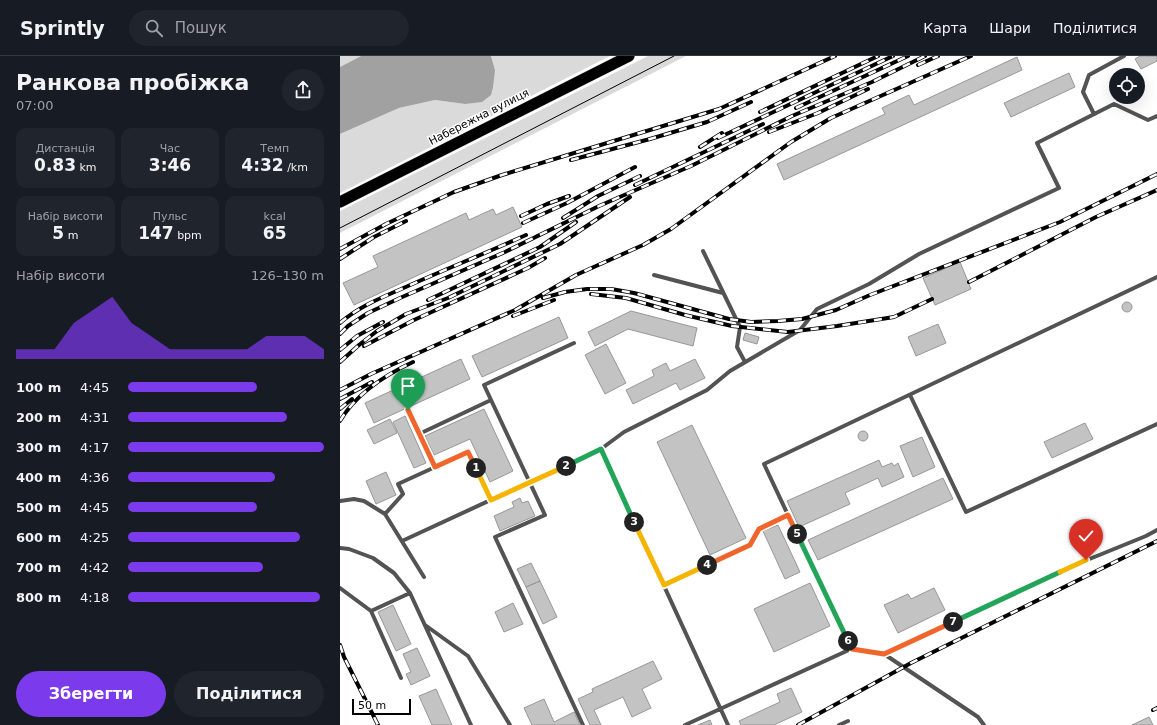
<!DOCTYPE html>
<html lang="uk">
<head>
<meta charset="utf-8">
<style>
	body { margin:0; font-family:"DejaVu Sans",sans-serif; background:#20242c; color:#f1f3f6; height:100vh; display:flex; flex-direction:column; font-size:15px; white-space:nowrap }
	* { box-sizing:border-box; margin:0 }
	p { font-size:13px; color:#9ea1a6 }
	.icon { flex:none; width:22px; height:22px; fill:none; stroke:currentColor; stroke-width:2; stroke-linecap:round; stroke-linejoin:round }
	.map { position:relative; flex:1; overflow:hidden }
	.side { display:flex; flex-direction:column; background:#171b24; width:340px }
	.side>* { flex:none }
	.buttons { position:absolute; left:769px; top:12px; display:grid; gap:8px }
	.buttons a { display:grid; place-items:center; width:36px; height:36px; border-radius:50%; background:#171b24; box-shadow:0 4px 16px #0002; font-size:20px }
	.scale { position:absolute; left:12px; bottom:10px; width:59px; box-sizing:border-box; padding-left:4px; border:2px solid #000; border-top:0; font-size:11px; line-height:14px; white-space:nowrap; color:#000; -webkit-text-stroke:3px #fff; paint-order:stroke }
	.pin { position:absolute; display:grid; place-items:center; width:34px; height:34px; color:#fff; margin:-41px -17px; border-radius:50% 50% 50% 0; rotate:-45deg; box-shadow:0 0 4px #0007 }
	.pin .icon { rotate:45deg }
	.km { position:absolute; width:20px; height:20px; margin:-10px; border-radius:50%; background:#222; color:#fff; font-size:11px; line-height:20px; text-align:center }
	.round { display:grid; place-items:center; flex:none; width:42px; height:42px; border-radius:21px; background:#20242c }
	.summary { display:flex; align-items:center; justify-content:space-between; height:68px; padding:0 16px }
	h1 { font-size:22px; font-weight:700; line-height:30px }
	.stats { display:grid; grid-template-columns:repeat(3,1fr); gap:6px; height:68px; padding:4px 16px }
	.stats div { display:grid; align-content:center; border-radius:10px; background:#20242c; text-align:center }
	.stats b { font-size:17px; font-weight:700 }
	.stats small { font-size:11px; font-weight:400 }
	.stats p { font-size:11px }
	.chart { height:112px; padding:8px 16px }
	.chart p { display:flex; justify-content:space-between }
	.chart svg { width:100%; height:72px; margin-top:4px; fill:#7c3aed; opacity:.7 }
	.button { display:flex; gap:8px; margin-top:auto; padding:8px 16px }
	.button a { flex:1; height:46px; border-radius:24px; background:#7c3aed; color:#fff; font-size:16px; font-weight:700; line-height:46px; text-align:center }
	.button a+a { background:#20242c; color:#f1f3f6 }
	ul { padding:0 16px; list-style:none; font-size:13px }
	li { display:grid; grid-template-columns:64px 48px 1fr; align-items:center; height:30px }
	li i { height:10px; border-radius:5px; background:#7c3aed }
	header { display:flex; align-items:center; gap:24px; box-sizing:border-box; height:56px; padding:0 20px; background:#171b24; border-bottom:1px solid #363941 }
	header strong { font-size:19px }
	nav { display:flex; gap:22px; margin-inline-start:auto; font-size:14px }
	.search { width:280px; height:36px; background:#20242c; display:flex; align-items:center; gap:10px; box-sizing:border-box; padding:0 14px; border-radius:22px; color:#9ea1a6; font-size:15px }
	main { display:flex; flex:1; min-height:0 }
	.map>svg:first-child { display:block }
	.green { fill:#dadada }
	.water { fill:#a1a1a1 }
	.building { fill:#c3c3c3; stroke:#979797 }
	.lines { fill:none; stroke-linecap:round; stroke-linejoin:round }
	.trunk-casing { stroke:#dbdbdb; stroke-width:12 }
	.service { stroke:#535353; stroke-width:4 }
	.trunk { stroke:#000; stroke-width:11 }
	.tram { stroke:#000; stroke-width:1 }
	.rail-casing { stroke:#000; stroke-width:4 }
	.rail { stroke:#fff; stroke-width:2.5; stroke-dasharray:8; stroke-linecap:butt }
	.split-1-casing { stroke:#fff; stroke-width:8 }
	.split-2-casing { stroke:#fff; stroke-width:8 }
	.split-3-casing { stroke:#fff; stroke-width:8 }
	.split-4-casing { stroke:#fff; stroke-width:8 }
	.split-5-casing { stroke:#fff; stroke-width:8 }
	.split-6-casing { stroke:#fff; stroke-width:8 }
	.split-7-casing { stroke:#fff; stroke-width:8 }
	.split-8-casing { stroke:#fff; stroke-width:8 }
	.split-9-casing { stroke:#fff; stroke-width:8 }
	.split-1 { stroke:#f0652b; stroke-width:5 }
	.split-2 { stroke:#f5b400; stroke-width:5 }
	.split-3 { stroke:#22a559; stroke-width:5 }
	.split-4 { stroke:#f5b400; stroke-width:5 }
	.split-5 { stroke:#f0652b; stroke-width:5 }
	.split-6 { stroke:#22a559; stroke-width:5 }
	.split-7 { stroke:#f0652b; stroke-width:5 }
	.split-8 { stroke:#22a559; stroke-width:5 }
	.split-9 { stroke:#f5b400; stroke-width:5 }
	.labels { text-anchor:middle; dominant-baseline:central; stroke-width:3; stroke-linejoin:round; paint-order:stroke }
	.street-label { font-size:11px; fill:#000; stroke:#fff }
</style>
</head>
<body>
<header>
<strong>Sprintly</strong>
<div class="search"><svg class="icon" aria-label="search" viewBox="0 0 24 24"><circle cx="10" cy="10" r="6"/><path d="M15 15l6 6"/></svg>Пошук</div>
<nav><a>Карта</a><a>Шари</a><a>Поділитися</a></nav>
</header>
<main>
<section class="side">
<div class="summary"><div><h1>Ранкова пробіжка</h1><p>07:00</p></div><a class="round"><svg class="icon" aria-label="share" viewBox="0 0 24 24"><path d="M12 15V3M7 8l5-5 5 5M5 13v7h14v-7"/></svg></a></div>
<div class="stats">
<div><p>Дистанція</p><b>0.83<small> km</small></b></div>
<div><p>Час</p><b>3:46</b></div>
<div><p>Темп</p><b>4:32<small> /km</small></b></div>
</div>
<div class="stats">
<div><p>Набір висоти</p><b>5<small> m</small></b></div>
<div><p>Пульс</p><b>147<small> bpm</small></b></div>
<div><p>kcal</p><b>65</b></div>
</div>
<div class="chart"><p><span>Набір висоти</span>126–130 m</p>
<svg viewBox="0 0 160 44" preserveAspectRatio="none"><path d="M0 44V38L10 38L20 38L30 22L40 14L50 6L60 22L70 30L80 38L90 38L100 38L110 38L120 38L130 30L140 30L150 30L160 38V44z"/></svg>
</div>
<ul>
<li><b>100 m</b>4:45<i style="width:66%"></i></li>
<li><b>200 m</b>4:31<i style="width:81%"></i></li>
<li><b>300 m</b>4:17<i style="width:100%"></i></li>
<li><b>400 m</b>4:36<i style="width:75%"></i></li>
<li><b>500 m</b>4:45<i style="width:66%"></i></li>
<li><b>600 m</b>4:25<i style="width:88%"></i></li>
<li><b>700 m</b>4:42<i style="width:69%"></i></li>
<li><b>800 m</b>4:18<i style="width:98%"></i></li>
</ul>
<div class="button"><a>Зберегти</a><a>Поділитися</a></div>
</section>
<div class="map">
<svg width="817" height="669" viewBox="0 0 817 669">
	<rect width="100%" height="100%" fill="#fff"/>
	<path class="green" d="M0,0H21L0,11Z
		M151,0H270L0,137V78L59,52L95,44L125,48L155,14Z
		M308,0H346L0,177V155Z"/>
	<path class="water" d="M21,0H151L155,14L153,31L151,39L142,46L125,48L95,44L59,52L0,78V11Z"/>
	<path class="building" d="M800,0H817V5L801,13L795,3Z
		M677,1L682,14L444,124L437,108L545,58L542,52L569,39L574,49Z
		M729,17L735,31L671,61L664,47Z
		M173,151L182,171L14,249L3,227L38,211L33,200L126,157L129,164L153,153L156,159Z
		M620,206L631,233L595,249L583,222Z
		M782 251a5 5 0 1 1 10 0a5 5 0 1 1-10 0Z
		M291,255L357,272L353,290L288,273L255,290L248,276Z
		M219,261L228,282L142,321L132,300Z
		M598,268L606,287L576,300L568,281Z
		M405,277L419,281L417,288L403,284Z
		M266,288L286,327L265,338L245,299Z
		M121,303L130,323L34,367L25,347Z
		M355,303L365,322L340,334L336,327L293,348L286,334L314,320L312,314L326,307L330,315Z
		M144,353L173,415L150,426L130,383L94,399L85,380Z
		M65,360L86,407L74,412L53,366Z
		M50,363L57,377L34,388L27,374Z
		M745,367L753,383L712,402L704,386Z
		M352,369L406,482L370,499L317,386Z
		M518 380a5 5 0 1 1 10 0a5 5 0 1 1-10 0Z
		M582,381L595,411L573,421L560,390Z
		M539,404L542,411L552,407L554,410L558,407L564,421L542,431L538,422L505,437L510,448L459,471L447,445Z
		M46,416L56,439L36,448L26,425Z
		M603,422L613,443L478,504L468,484Z
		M180,442L182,447L188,445L195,460L160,475L154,460L174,451L172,446Z
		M438,469L460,516L445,523L423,475Z
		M191,507L200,525L186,531L177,513Z
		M200,525L217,561L203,568L186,531Z
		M470,527L490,570L434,596L414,553Z
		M594,532L605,554L558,577L544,549L568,538L571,543Z
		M173,547L183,568L164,576L155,556Z
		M53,549L71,588L56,595L38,556Z
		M77,592L90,620L71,629L66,618L71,616L63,598Z
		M313,605L322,623L302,633L311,652L292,661L283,641L254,654L261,669H250L238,643L253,636L252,633Z
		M451,632L462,656L434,669H401L399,665L440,646L437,638Z
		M96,633L112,669H92L79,640Z
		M204,643L214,666L234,656L240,669H192L184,652Z
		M809,661L813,669H792Z
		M370,664L372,669H358Z"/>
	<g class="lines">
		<g class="trunk-casing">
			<path id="trunk" d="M0,146L289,0"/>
		</g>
		<path class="service" d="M754,58L743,36L749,19L784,0
			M363,195L400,271L397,291L405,306
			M314,219L383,237
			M234,287L144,329L205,459L155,481L243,669
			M570,339L626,456L817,368
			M68,354L95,411
			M79,378L151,344
			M261,393L388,669
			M0,445L14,443L24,445L45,458L84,521
			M45,458L63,438L58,428L128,396L151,444
			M62,485L261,393L284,376L367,334L390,315L460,274L477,253L529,228L579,198L719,132L697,87L774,48L808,64L817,60
			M0,492L9,493L33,502L54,517L70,537L131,669
			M324,529L410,489L419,473L448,459
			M0,532L31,555L61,622
			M31,555L70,537
			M85,569L128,600L170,669
			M511,593L424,408L817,221
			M544,598L747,504L806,480L817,474
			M345,669L511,593L544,598L638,661L644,669
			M499,669L508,665"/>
		<use href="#trunk" class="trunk"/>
		<path class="tram" d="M0,172L334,0"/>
		<g class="rail-casing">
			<path id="rail" d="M578,9L598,0
				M456,52L568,0
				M420,56L538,0
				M429,76L478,57L528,33
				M378,82L553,0
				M360,91L382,77
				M231,104L310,83L367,66L411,46
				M295,129L423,68
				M181,160L207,148L229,140
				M223,162L258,140L300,120
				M183,167L227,147L295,111
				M0,193L46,168L114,136L162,119L379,53L495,0
				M0,203L34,181L66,165
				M629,226L756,161L817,134
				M251,238L286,242L345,259L392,270L448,276L497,270L554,261L592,243
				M203,242L225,236L247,233H271L294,237L389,263L411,266L438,265L462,263L496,254L530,239L720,166L817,118
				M88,244L200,191L236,166
				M173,260L214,244
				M0,267C17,252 38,243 59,234C101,215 144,198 186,179
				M0,278L8,270L28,257L60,242L165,196L259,150L351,110L452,60L532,26L585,0
				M24,290L74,264L188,212L205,202
				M0,294L17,280L43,266
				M0,306L19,289L37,275L66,258L108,242L220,188L290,141
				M0,334L31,318L175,254L236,219L303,189L331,173L451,86L491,62L631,0
				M0,343L32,326
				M0,353L12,343
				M0,365C16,338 45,319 73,306
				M0,589L4,601L38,669
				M813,654L817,652
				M458,669L571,607L817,485"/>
		</g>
		<use href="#rail" class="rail"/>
	</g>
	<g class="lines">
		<g class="split-1-casing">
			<path id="split-1" d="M68,354L95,411L128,396L136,412"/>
		</g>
		<g class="split-2-casing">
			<path id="split-2" d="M136,412L151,444L226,410"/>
		</g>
		<g class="split-3-casing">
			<path id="split-3" d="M226,410L261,393L294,466"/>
		</g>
		<g class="split-4-casing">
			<path id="split-4" d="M294,466L324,529L367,509"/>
		</g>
		<g class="split-5-casing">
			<path id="split-5" d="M367,509L410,489L419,473L448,459L457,478"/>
		</g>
		<g class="split-6-casing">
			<path id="split-6" d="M457,478L508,585"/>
		</g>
		<g class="split-7-casing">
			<path id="split-7" d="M508,585L512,593L544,598L613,566"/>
		</g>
		<g class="split-8-casing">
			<path id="split-8" d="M613,566L720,516"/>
		</g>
		<g class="split-9-casing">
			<path id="split-9" d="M720,516L746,504"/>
		</g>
		<use href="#split-1" class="split-1"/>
		<use href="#split-2" class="split-2"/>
		<use href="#split-3" class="split-3"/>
		<use href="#split-4" class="split-4"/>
		<use href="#split-5" class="split-5"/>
		<use href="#split-6" class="split-6"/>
		<use href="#split-7" class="split-7"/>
		<use href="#split-8" class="split-8"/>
		<use href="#split-9" class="split-9"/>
	</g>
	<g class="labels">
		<g class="street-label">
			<text transform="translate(139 61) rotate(-27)">Набережна вулиця</text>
		</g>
	</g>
</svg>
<div class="buttons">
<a><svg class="icon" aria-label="locate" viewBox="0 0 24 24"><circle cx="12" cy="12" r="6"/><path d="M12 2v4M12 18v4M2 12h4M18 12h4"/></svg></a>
</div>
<div class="scale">50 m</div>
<div class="pin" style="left:68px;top:354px;background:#1e9e55"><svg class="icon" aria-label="arrive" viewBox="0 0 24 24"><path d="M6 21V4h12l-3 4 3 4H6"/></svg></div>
<div class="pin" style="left:746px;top:504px;background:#d93025"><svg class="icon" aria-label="check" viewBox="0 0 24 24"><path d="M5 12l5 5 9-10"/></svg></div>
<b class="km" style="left:136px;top:412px">1</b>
<b class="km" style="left:226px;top:410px">2</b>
<b class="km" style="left:294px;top:466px">3</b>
<b class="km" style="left:367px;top:509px">4</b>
<b class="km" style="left:457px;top:478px">5</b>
<b class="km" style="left:508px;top:585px">6</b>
<b class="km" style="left:613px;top:566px">7</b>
</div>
</main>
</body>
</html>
